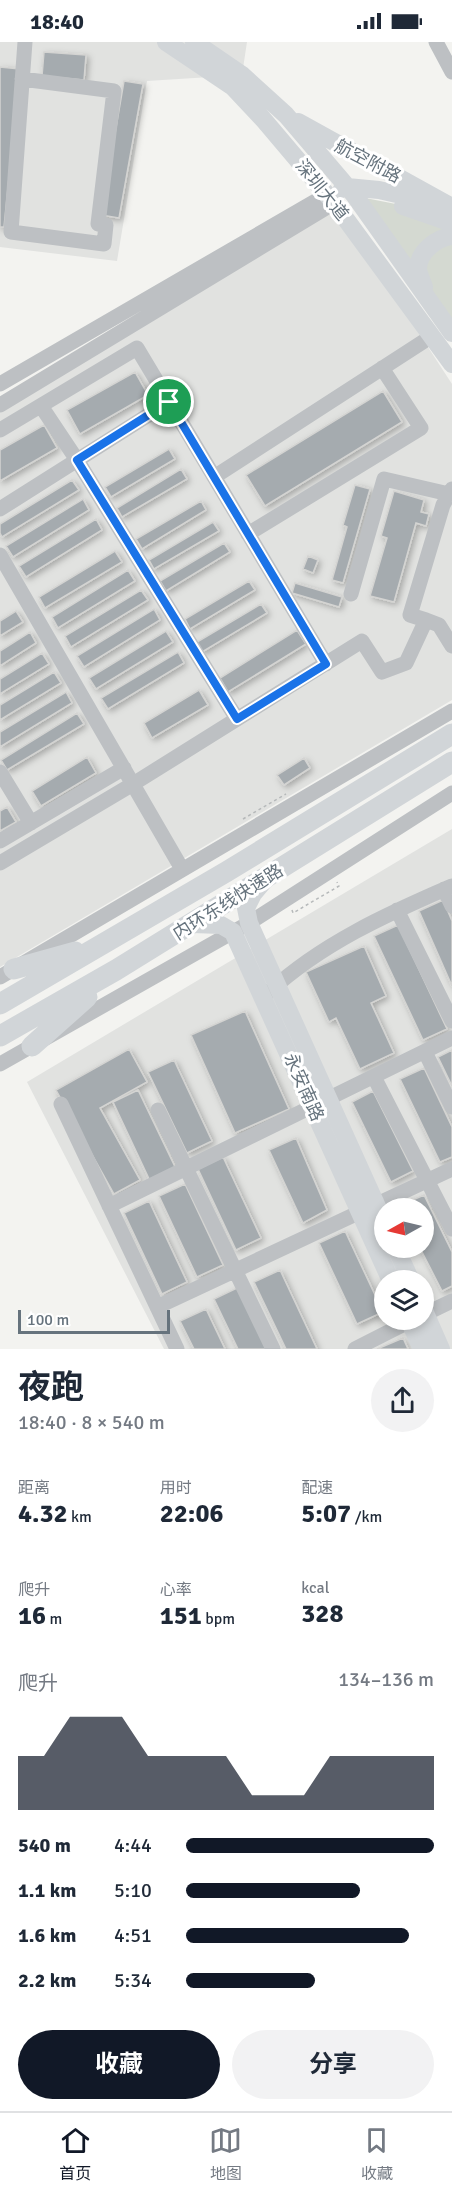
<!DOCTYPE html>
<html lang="zh">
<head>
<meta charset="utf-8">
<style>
	body { margin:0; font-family:Signika,"Noto Sans SC",sans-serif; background:#f2f2f3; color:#1f2937; height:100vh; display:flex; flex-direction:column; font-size:22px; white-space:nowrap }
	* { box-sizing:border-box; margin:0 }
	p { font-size:20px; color:#747a83 }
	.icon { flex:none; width:33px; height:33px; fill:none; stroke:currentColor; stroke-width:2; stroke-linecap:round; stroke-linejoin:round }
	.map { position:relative; height:1307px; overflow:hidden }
	.sheet { display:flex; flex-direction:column; background:#fff; flex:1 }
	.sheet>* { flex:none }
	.needle { width:39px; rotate:262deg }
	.buttons { position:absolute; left:374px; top:1156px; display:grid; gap:12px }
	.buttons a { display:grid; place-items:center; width:60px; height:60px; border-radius:50%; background:#fff; box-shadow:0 3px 9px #0003; font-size:30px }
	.scale { position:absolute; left:18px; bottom:15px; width:152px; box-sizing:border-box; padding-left:6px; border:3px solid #66737d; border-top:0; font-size:16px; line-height:21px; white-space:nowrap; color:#66737d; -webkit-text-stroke:4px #fff; paint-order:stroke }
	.pin { position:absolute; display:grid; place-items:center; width:51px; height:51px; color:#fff; margin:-26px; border:3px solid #fff; border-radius:50%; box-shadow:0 2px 6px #0007 }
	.round { display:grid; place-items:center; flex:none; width:63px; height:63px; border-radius:32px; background:#f2f2f3 }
	.headline { display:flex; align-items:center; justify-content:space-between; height:102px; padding:0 18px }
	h1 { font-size:33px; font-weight:700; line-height:45px }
	.metrics { display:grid; grid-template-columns:repeat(3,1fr); gap:9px; height:102px; padding:6px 18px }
	.metrics div { display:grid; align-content:center }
	.metrics b { font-size:26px; font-weight:700 }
	.metrics small { font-size:16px; font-weight:400 }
	.metrics p { font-size:16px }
	.chart { height:168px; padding:12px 18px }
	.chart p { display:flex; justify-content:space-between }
	.chart svg { width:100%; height:108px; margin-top:6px; fill:#111827; opacity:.7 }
	.button { display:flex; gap:12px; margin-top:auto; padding:12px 18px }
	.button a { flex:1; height:69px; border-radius:36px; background:#111827; color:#fff; font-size:24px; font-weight:700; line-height:69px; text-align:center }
	.button a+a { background:#f2f2f3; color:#1f2937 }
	ul { padding:0 18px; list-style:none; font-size:20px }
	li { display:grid; grid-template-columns:96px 72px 1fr; align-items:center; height:45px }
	li i { height:15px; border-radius:8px; background:#111827 }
	.status { display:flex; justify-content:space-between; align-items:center; height:42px; padding:0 30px; background:#fff; direction:ltr }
	.status svg { height:16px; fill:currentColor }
	.tabs { display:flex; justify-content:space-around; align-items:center; height:84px; border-top:2px solid #e0e1e3; background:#fff; font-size:16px; color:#747a83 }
	.tabs a { display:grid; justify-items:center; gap:3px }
	.tabs .selected { color:#111827 }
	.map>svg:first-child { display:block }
	.built { fill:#e1e2e0; fill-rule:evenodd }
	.green { fill:#d4d9d1 }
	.building { fill:#a5abaf; stroke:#d4d4d2; stroke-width:1.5; filter:url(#shadow) }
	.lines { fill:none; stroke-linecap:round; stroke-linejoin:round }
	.path { stroke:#b6b9ba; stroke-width:1.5; stroke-dasharray:3 3; stroke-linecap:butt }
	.minor { stroke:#bdc0c3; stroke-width:15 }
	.major { stroke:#d1d5d8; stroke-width:18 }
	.highway { stroke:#d1d5d8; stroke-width:21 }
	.route-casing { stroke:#fff; stroke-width:12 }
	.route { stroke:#1a73e8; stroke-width:8 }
	.labels { text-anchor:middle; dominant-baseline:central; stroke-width:6; stroke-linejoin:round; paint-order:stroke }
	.street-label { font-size:18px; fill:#66737d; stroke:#fff }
</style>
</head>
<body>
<div class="status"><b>18:40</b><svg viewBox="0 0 49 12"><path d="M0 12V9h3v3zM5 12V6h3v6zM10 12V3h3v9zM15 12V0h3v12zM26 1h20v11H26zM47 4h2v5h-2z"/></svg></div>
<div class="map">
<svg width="452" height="1307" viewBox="0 0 452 1307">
	<defs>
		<filter id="shadow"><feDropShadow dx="2.5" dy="2.5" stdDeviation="3" flood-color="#0004"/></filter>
	</defs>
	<rect width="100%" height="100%" fill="#f3f3f0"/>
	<path class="built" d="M0,0H247L242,33L147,39L117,219L0,205Z
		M334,161L452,342V658L0,925V366Z
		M452,787V1307H164L27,1040ZM384,1167H423V1206H384ZM384,1239H423V1278H384Z"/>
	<path class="green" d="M355,154L406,164L452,181V291Z"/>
	<path class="building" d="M44,10L86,13L84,38L42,34Z
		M0,25L20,27L4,185H0Z
		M124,39L143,42L119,176L101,173Z
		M135,330L148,353L80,392L67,368Z
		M383,349L402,380L265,464L246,433Z
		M44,383L57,406L0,439V408Z
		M169,407L175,417L111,455L105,445Z
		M181,427L187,437L122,475L117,466Z
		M72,438L79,448L2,495L0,491V482Z
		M355,443L370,447L343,541L332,538L347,485L343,483Z
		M394,449L424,458L421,470L429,472L426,484L416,481L394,560L370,554L387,496L381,494Z
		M83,457L89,468L13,515L6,504Z
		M201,459L206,468L142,507L136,497Z
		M96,477L102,488L26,535L19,524Z
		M213,480L219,489L154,527L149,518Z
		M224,501L230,510L166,549L160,539Z
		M115,509L122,520L45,566L39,555Z
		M308,514L318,518L313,531L303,527Z
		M128,528L135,539L58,586L52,575Z
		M249,539L255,548L190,587L185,577Z
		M295,541L342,555L339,565L292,551Z
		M141,548L148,558L71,605L65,594Z
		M261,562L267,571L202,610L197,600Z
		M154,567L160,578L84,625L77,614Z
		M16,569L23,580L0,594V579Z
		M297,588L306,602L228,650L220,636Z
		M166,589L173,600L96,647L89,636Z
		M30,590L36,601L0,624V609Z
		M178,610L184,621L108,667L101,656Z
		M42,611L49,622L0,652V637Z
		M54,630L61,641L0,678V663Z
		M199,648L208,663L152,696L144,681Z
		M66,650L72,661L0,705V690Z
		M77,671L84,682L7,728L1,718Z
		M87,715L96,731L41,764L32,749Z
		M304,716L310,726L284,743L277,733Z
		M7,765L16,780L0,789V769Z
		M443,858L452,879V944L419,869Z
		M398,883L447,987L423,998L374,894Z
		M364,904L386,954L371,961L394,1011L360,1027L336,976L329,980L306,930Z
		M245,969L289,1067L235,1091L191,993Z
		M129,1007L147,1040L100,1066L140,1138L114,1152L56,1048Z
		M452,1008V1044L438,1015Z
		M174,1018L212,1099L187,1111L148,1030Z
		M424,1026L452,1085V1115L440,1120L400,1037Z
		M138,1048L177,1129L151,1141L113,1060Z
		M373,1049L413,1129L391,1140L352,1060Z
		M296,1096L327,1168L303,1181L269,1108Z
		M223,1115L261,1196L236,1208L198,1127Z
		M185,1142L223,1223L197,1235L159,1154Z
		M424,1153L452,1210V1244L442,1249L420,1206H423V1167H400L399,1164Z
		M149,1159L187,1240L162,1252L124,1171Z
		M345,1189L383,1270L357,1282L319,1201Z
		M280,1228L317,1307H286L254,1240Z
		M239,1245L269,1307H238L214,1257Z
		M206,1267L225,1307H194L180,1279Z
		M403,1296L408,1307H377Z"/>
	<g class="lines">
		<path class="path" d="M243,777L286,752
			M292,868L293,871L339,844L337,840"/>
		<path class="minor" d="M436,0L452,30
			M22,37L114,49L98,182L106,183L104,202L11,190L25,0
			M0,342L326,153
			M0,363L334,161
			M41,364L77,418L237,677
			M0,388L137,306L326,622
			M214,435L432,294
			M0,467L169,360
			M248,492L421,386L382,326
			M0,513L182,827
			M351,552L384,437L449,452
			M426,578L439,583L452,604
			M0,730L31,781
			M0,799L124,726
			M0,821L133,742L362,599L382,630L406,621L426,578L410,573L443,463L452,447
			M444,847L452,864
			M397,868L452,979
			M0,935L452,669
			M269,950C321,902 387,872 452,844
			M425,1010L452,1065
			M0,1022L249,881L452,751
			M374,1035L452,1187
			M61,1062L177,1307
			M158,1068L273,1307
			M109,1164L452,996
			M157,1265L452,1127
			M423,1273L452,1259
			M355,1307L412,1278"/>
		<path class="major" d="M166,0L233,45L263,77L334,161L452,322
			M194,0L242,33L286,73L355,154L452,291
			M298,80L452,165
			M342,147L347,145L379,148L427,159
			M403,164L452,181
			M424,245C422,239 418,231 418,226C419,209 437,196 452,194
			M264,839L253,852L246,866L249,881L384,1180
			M193,882L221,883L233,890L391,1239
			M396,1206L411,1239
			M423,1266L441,1307
			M409,1278L422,1307"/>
		<path class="highway" d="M14,927L75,910
			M0,962L226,830L452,692
			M0,994L116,928L452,720
			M32,1004L87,955"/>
	</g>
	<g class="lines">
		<g class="route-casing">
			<path id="route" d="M169,360L326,622L237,677L77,418Z"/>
		</g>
		<use href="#route" class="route"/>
	</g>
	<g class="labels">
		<g class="street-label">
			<text transform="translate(368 119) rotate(28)">航空附路</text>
			<text transform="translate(322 148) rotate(51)">深圳大道</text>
			<text transform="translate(228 860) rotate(-32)">内环东线快速路</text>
			<text transform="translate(304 1045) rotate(66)">永安南路</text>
		</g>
	</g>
</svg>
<div class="buttons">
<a><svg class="needle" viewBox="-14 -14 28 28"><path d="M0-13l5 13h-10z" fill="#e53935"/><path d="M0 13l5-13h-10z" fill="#747a83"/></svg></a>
<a><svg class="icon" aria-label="layers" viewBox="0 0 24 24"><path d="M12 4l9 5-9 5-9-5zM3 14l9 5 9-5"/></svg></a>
</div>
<div class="scale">100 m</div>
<div class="pin" style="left:169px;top:360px;background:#1e9e55"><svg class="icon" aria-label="arrive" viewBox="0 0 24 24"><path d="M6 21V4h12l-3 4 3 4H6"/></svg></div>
</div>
<section class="sheet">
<div class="headline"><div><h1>夜跑</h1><p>18:40 · 8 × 540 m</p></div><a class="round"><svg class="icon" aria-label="share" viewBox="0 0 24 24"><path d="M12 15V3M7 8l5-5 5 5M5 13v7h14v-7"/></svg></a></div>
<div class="metrics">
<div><p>距离</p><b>4.32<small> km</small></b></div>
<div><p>用时</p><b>22:06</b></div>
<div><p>配速</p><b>5:07<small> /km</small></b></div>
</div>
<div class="metrics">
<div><p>爬升</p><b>16<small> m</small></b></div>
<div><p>心率</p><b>151<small> bpm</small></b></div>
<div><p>kcal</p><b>328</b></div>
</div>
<div class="chart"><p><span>爬升</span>134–136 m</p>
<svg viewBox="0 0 160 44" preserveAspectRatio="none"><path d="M0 44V22L10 22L20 6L30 6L40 6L50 22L60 22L70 22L80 22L90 38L100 38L110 38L120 22L130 22L140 22L150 22L160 22V44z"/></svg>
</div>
<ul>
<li><b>540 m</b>4:44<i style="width:100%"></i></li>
<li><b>1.1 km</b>5:10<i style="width:70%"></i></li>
<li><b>1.6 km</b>4:51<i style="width:90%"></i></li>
<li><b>2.2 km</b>5:34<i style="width:52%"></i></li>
</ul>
<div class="button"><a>收藏</a><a>分享</a></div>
</section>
<nav class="tabs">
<a class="selected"><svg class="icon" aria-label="home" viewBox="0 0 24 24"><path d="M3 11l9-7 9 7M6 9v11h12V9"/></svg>首页</a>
<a><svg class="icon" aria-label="map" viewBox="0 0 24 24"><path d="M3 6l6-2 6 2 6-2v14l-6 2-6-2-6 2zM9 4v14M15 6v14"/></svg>地图</a>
<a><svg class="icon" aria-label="saved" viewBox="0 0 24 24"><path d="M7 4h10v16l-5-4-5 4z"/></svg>收藏</a>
</nav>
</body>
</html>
